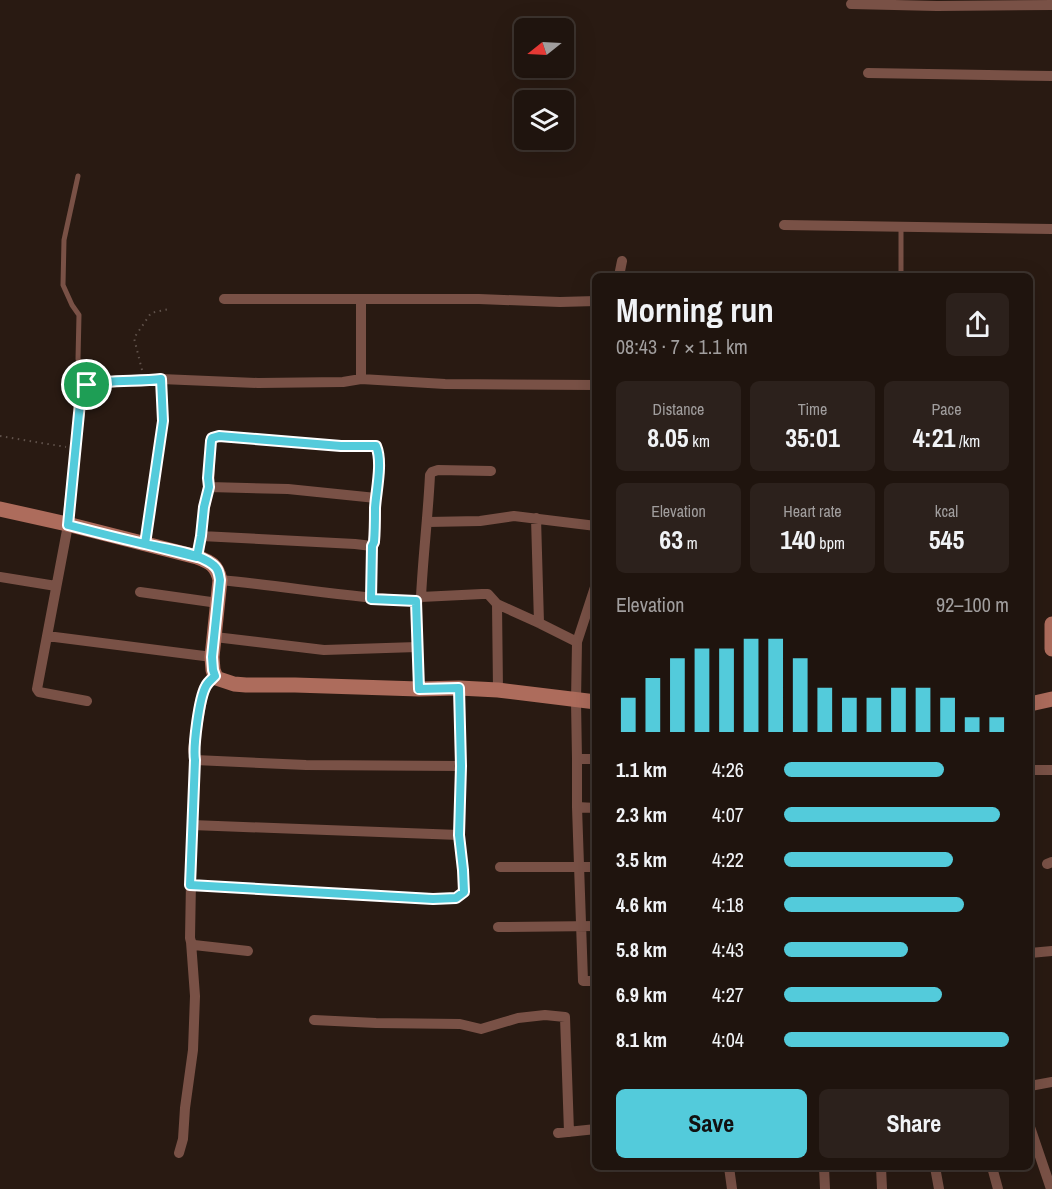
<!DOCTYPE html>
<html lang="en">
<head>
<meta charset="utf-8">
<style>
	body { margin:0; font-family:"Archivo Narrow",sans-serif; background:#2c211c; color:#f1f3f6; height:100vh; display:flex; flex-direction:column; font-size:22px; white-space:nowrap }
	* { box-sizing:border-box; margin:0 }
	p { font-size:20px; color:#a19e9e }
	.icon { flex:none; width:33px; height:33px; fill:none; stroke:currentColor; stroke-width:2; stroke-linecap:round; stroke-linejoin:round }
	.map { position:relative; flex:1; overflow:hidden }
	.details { position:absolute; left:592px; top:273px; width:441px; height:897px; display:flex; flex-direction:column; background:#1f140e; border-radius:9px; box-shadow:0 6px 24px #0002,0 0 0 2px #3c332e }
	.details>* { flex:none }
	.needle { width:39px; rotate:252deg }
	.tools { position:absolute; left:514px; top:18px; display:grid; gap:12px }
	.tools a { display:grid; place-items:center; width:60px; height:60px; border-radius:9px; background:#1f140e; box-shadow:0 6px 24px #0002,0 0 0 2px #3c332e; font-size:30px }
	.pin { position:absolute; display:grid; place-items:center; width:51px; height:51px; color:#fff; margin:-26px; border:3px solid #fff; border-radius:50%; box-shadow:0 2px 6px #0007 }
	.round { display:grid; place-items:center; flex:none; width:63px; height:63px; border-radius:9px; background:#2c211c }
	.summary { display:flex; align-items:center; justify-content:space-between; height:102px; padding:0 24px }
	h1 { font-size:33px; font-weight:700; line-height:45px }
	.metrics { display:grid; grid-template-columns:repeat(3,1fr); gap:9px; height:102px; padding:6px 24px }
	.metrics div { display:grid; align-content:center; border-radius:9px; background:#2c211c; text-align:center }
	.metrics b { font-size:26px; font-weight:700 }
	.metrics small { font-size:16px; font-weight:400 }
	.metrics p { font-size:16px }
	.chart { height:168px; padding:12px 24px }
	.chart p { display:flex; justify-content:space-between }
	.chart svg { width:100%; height:108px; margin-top:6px; stroke:#53cbdb; stroke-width:6 }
	.action { display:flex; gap:12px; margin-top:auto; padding:12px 24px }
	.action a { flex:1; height:69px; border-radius:9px; background:#53cbdb; color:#111; font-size:24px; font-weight:700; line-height:69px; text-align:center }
	.action a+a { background:#2c211c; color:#f1f3f6 }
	ul { padding:0 24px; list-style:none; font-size:20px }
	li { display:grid; grid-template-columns:96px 72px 1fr; align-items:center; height:45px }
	li i { height:15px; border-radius:8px; background:#53cbdb }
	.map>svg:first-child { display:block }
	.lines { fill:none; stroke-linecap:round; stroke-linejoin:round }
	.path { stroke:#60524b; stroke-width:2; stroke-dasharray:1.5 4.5; stroke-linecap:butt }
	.lane { stroke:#795146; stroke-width:5 }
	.street { stroke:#795146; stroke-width:10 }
	.secondary { stroke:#ad6c5c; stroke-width:15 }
	.route-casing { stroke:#fff; stroke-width:12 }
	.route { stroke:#53cbdb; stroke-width:8 }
</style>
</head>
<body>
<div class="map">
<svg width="1052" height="1189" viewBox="0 0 1052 1189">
	<rect width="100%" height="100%" fill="#291a12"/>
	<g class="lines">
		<path class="path" d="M142,370L134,338L151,313L169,309
			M0,436L66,447"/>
		<path class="lane" d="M78,176L64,240L63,285L72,305L79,315L78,359L87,385
			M901,227V276"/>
		<path class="street" d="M851,4L937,6L1052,5
			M868,73L1052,76
			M784,225L1052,229
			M619,276L622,261
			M224,299H479L560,302L596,301
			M361,300V379
			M536,518L539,623
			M428,522L480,521L514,516L596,526
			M67,524L82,392L87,385L95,382L144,381L161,379
			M68,525L37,689L39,692L87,701
			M201,536L355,544L372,546L374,542C375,531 374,520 375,508C376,491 383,462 376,446H341L219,436L212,438L211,441L209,487
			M145,544L163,421L161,379L258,383L343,382L361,379L445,384L596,385
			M197,557C202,534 203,510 209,487L288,489L376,498
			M0,577L56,586
			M220,580C286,586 350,598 416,601
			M596,584L577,642L576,701L577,759V807L583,981H596
			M140,592L218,603
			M421,597L482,594H488L497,604L498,690
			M371,599L372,546
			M497,604L539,623L577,642
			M47,636L212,657
			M215,637L324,650L417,647
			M215,676L207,684L203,694L193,749L195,760L192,825L190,938L191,942L194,945L248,951
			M419,689L416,601L421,597C423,556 428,516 430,475L432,472L438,470L491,471
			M577,759H596
			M195,760L306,765L461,766
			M1030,770H1052
			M577,807L596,808
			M192,825L459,835
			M1047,864L1052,862
			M500,867H596
			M191,885L433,899L456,898L464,892L463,870L459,835L461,766L459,688
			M498,927L596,926
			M1030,953L1052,951
			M314,1020L376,1023L460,1024L481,1029L518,1018L545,1015L565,1017L569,1132
			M1030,1086L1052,1082
			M1030,1127L1051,1189
			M558,1133L596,1129
			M179,1153L183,1139L185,1108L193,1050L195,996L191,942
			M729,1167L732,1189
			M824,1167L825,1189
			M881,1167L882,1189
			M935,1167L939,1189
			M992,1167L998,1189"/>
		<path class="secondary" d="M0,509L67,524L197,557C210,562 217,565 220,580L212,657L213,670L216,678L234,684L246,685H295L419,689L459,688L498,690L596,702
			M1052,624V649
			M1030,704L1052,699"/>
	</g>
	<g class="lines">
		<g class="route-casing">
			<path id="route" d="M87,385L82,392L80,403L68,525C95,532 122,539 149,545C168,549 197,553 212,564C218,568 219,573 220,580L212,657L213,670L215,676C212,679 208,682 206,686C199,698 193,747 195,760L190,885L433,899L456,898L464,892L463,870L459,835L461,766L459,688L419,689L416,601L371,599L372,546L374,542C375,531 375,520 375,508C376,491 383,462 376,446H341L219,436L212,438L211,441L208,478L209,487L204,507L201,536L197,557L145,544L163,421L161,379C139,382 107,379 87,385"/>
		</g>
		<use href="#route" class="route"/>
	</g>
</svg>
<div class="tools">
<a><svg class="needle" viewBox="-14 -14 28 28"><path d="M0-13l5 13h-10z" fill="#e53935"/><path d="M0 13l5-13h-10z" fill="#a19e9e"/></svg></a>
<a><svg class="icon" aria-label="layers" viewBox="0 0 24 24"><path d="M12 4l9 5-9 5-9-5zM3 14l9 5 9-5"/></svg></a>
</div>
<div class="pin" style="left:87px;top:385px;background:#1e9e55"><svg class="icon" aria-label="arrive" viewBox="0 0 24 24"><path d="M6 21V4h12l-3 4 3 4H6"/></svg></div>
<section class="details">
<div class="summary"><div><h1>Morning run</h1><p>08:43 · 7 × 1.1 km</p></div><a class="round"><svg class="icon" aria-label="share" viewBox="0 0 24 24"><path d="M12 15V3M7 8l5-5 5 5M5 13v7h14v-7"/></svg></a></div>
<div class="metrics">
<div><p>Distance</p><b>8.05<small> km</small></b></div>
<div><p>Time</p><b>35:01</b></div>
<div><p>Pace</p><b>4:21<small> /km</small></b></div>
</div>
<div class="metrics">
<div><p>Elevation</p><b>63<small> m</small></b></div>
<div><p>Heart rate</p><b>140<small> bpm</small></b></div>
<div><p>kcal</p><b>545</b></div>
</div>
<div class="chart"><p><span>Elevation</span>92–100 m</p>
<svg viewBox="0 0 160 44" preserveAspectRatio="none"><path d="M5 44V30M15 44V22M25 44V14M35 44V10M45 44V10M55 44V6M65 44V6M75 44V14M85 44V26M95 44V30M105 44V30M115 44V26M125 44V26M135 44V30M145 44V38M155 44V38"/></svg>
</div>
<ul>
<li><b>1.1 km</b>4:26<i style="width:71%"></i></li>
<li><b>2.3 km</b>4:07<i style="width:96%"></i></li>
<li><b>3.5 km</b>4:22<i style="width:75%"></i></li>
<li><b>4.6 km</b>4:18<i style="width:80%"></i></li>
<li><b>5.8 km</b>4:43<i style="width:55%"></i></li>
<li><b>6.9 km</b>4:27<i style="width:70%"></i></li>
<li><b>8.1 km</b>4:04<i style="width:100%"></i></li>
</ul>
<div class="action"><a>Save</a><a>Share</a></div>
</section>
</div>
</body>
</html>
